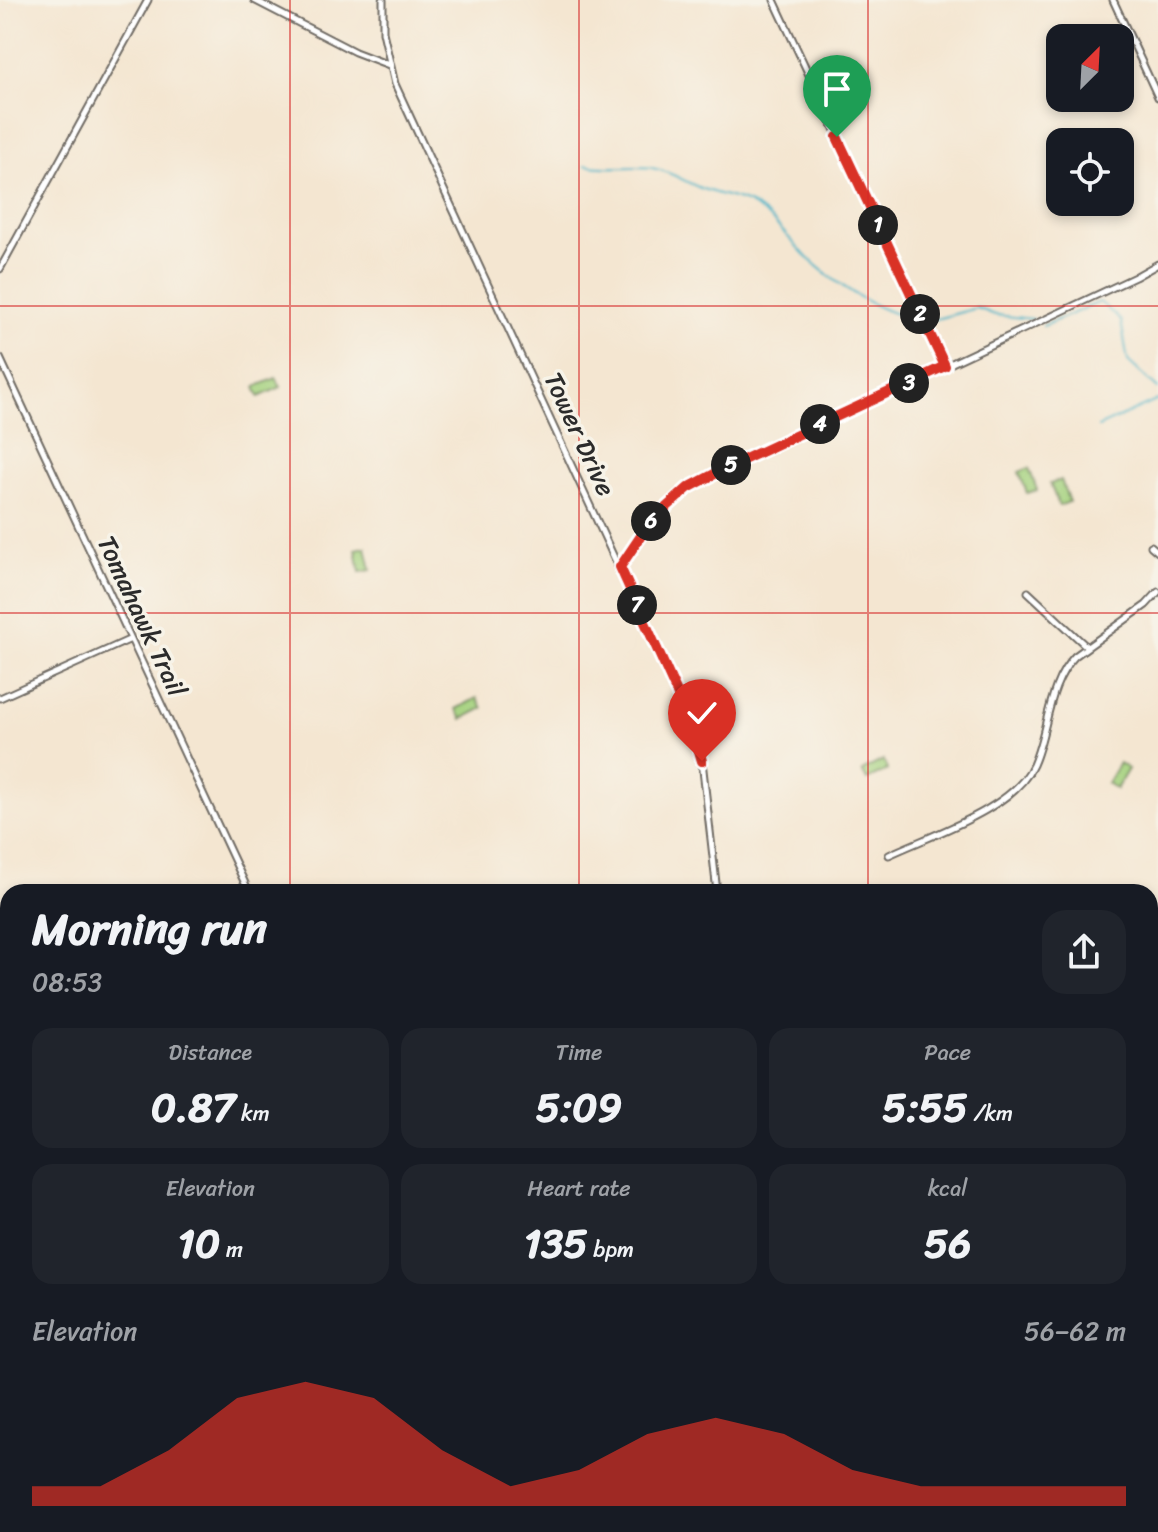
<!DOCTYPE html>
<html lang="en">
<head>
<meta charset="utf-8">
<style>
	body { margin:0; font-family:Sriracha,sans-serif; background:#20242c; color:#f1f3f6; height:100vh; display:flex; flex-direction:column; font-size:30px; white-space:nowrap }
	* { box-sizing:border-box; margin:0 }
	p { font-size:26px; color:#9ea1a6 }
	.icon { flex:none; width:44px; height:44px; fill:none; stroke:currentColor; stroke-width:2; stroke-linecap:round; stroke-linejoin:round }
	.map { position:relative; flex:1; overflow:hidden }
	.details { position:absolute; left:0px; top:884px; width:1158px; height:648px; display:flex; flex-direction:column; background:#171b24; border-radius:24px 24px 0 0; box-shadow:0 4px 12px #0003 }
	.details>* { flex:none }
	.needle { width:52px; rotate:24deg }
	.tools { position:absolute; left:1046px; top:24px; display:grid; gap:16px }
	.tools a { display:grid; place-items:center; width:88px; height:88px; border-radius:16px; background:#171b24; box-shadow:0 4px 12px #0003; font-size:40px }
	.pin { position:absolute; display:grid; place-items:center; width:68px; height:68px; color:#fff; margin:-82px -34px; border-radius:50% 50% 50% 0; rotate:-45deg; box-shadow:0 0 8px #0007 }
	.pin .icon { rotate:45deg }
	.km { position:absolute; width:40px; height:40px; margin:-20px; border-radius:50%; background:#222; color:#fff; font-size:22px; line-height:40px; text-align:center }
	.round { display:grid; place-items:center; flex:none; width:84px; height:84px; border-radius:24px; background:#20242c }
	.overview { display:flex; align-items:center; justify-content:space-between; height:136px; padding:0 32px }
	h1 { font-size:44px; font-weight:700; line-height:60px }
	.stats { display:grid; grid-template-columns:repeat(3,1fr); gap:12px; height:136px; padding:8px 32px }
	.stats div { display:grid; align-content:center; border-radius:20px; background:#20242c; text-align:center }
	.stats b { font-size:40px; font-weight:700 }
	.stats small { font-size:22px; font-weight:400 }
	.stats p { font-size:22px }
	.chart { height:224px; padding:16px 32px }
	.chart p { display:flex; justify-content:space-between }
	.chart svg { width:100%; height:144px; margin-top:8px; fill:#d93025; opacity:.7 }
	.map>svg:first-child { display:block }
	.grass { fill:#a5d27f; stroke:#687e55; stroke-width:2 }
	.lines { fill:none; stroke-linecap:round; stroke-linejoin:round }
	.stream { stroke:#4ab4c8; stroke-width:2 }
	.street-casing { stroke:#716c65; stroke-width:9 }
	.secondary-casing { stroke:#716c65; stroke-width:12 }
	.highway-casing { stroke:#716c65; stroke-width:14 }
	.street { stroke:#fff; stroke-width:5 }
	.secondary { stroke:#fbe6c4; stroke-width:8 }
	.highway { stroke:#f6c06b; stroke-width:10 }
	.route-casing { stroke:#fff; stroke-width:16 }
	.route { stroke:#d93025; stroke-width:10 }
	.grid { fill:none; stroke:#d62828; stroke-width:2; stroke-opacity:0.55 }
	.labels { text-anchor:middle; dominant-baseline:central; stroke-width:7; stroke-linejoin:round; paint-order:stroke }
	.street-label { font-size:26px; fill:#2b2b2b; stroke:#f7f3e8 }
</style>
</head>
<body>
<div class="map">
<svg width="1158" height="1532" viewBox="0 0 1158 1532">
	<rect width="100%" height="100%" fill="#f7f3e8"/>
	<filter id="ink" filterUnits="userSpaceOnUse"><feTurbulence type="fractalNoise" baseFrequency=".0125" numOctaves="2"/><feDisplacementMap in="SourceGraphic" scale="16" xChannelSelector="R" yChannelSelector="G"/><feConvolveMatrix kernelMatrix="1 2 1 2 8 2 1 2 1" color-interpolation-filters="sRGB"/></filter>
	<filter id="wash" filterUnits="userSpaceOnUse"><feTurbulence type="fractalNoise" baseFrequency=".006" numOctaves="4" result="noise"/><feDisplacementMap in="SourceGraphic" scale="32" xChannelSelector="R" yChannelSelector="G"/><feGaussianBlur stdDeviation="1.8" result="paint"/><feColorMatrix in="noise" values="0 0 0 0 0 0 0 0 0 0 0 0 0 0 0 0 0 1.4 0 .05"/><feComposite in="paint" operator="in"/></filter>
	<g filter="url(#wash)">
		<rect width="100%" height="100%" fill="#f4e6d1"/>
		<path class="grass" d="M276,378L281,387L259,397L255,387Z
			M1029,468L1037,490L1027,493L1019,472Z
			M1061,480L1069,502L1059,506L1050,484Z
			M366,547L371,570L360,572L356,549Z
			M477,698L483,708L462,719L456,709Z
			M883,760L888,770L867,780L862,771Z
			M1119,763L1128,769L1116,789L1107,783Z"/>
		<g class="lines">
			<path class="stream" d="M585,165C608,170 630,165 652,168C671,171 686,183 703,189C719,195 736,197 750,204C771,215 788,238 804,254C832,282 876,312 915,319
				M932,320L977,308L995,315L1033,319
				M1043,326L1100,302L1121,321L1128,361L1158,389
				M1098,427L1158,400"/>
		</g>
	</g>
	<g filter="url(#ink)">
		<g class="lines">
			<g class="street-casing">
				<path id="street" d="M254,0L355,52L389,65
					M383,0V32L395,84L691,724L702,761L717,892
					M774,0L945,366
					M1113,0L1158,97
					M0,269L148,0
					M0,358L249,892
					M1151,546L1158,552
					M620,566C643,531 665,501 703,480L1135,277L1158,264
					M1028,592L1087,647
					M0,698L131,639
					M889,855C931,835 1014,809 1033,765C1049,729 1047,685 1075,656L1146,605L1158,592
					M0,1236L8,1232
					M1150,1484L1158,1480
					M812,1524L814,1532
					M484,1532L521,1524
					M1065,1532L1071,1524"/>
			</g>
			<g class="secondary-casing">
				<path id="secondary" d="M1150,965L1158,955
					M1150,1076L1158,1067
					M1150,1236L1158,1275
					M659,1532L666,1524
					M754,1532L761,1524"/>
			</g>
			<g class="highway-casing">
				<path id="highway" d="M1150,1009L1158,999
					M1150,1032L1158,1023
					M1150,1048L1158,1040
					M676,1532L683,1524
					M697,1532L703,1524
					M716,1532L723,1524
					M731,1532L740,1524"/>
			</g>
			<use href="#street" class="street"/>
			<use href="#secondary" class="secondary"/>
			<use href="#highway" class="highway"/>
		</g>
	</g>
	<g class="lines" filter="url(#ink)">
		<g class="route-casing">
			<path id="route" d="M702,761L691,724L620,567L651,521L688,488L726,468L945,366L837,137"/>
		</g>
		<use href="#route" class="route"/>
	</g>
	<path class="grid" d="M290,0V892M579,0V892M868,0V892M0,306H1158M0,613H1158M0,919H8M1150,919H1158M0,1226H8M1150,1226H1158M290,1524V1532M579,1524V1532M868,1524V1532"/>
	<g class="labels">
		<g class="street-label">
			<text transform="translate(580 434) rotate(65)">Tower Drive</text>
			<text transform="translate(142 616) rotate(65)">Tomahawk Trail</text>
		</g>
	</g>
</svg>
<div class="tools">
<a><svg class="needle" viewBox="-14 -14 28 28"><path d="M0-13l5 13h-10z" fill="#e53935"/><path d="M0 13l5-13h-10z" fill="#9ea1a6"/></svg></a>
<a><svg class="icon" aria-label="locate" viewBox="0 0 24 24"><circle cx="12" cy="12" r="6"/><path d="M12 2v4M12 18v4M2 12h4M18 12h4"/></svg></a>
</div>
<div class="pin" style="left:837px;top:137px;background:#1e9e55"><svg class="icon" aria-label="arrive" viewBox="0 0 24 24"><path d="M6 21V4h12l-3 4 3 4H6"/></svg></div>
<div class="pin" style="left:702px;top:761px;background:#d93025"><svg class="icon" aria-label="check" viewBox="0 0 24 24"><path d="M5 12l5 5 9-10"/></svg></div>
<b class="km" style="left:878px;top:225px">1</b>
<b class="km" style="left:920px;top:314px">2</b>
<b class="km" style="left:909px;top:383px">3</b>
<b class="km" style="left:820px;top:424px">4</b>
<b class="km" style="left:731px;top:465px">5</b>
<b class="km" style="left:651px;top:521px">6</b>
<b class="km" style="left:637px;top:605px">7</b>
<section class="details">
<div class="overview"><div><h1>Morning run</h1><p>08:53</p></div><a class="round"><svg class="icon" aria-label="share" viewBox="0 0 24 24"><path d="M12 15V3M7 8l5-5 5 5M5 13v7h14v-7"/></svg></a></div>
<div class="stats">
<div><p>Distance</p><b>0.87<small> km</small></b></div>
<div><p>Time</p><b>5:09</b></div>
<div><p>Pace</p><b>5:55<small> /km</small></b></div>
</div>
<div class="stats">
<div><p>Elevation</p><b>10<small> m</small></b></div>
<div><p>Heart rate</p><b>135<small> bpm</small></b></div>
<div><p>kcal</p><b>56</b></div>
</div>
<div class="chart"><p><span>Elevation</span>56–62 m</p>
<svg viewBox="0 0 160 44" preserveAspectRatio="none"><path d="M0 44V38L10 38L20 27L30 11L40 6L50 11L60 27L70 38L80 33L90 22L100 17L110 22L120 33L130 38L140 38L150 38L160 38V44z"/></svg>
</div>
</section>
</div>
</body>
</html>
